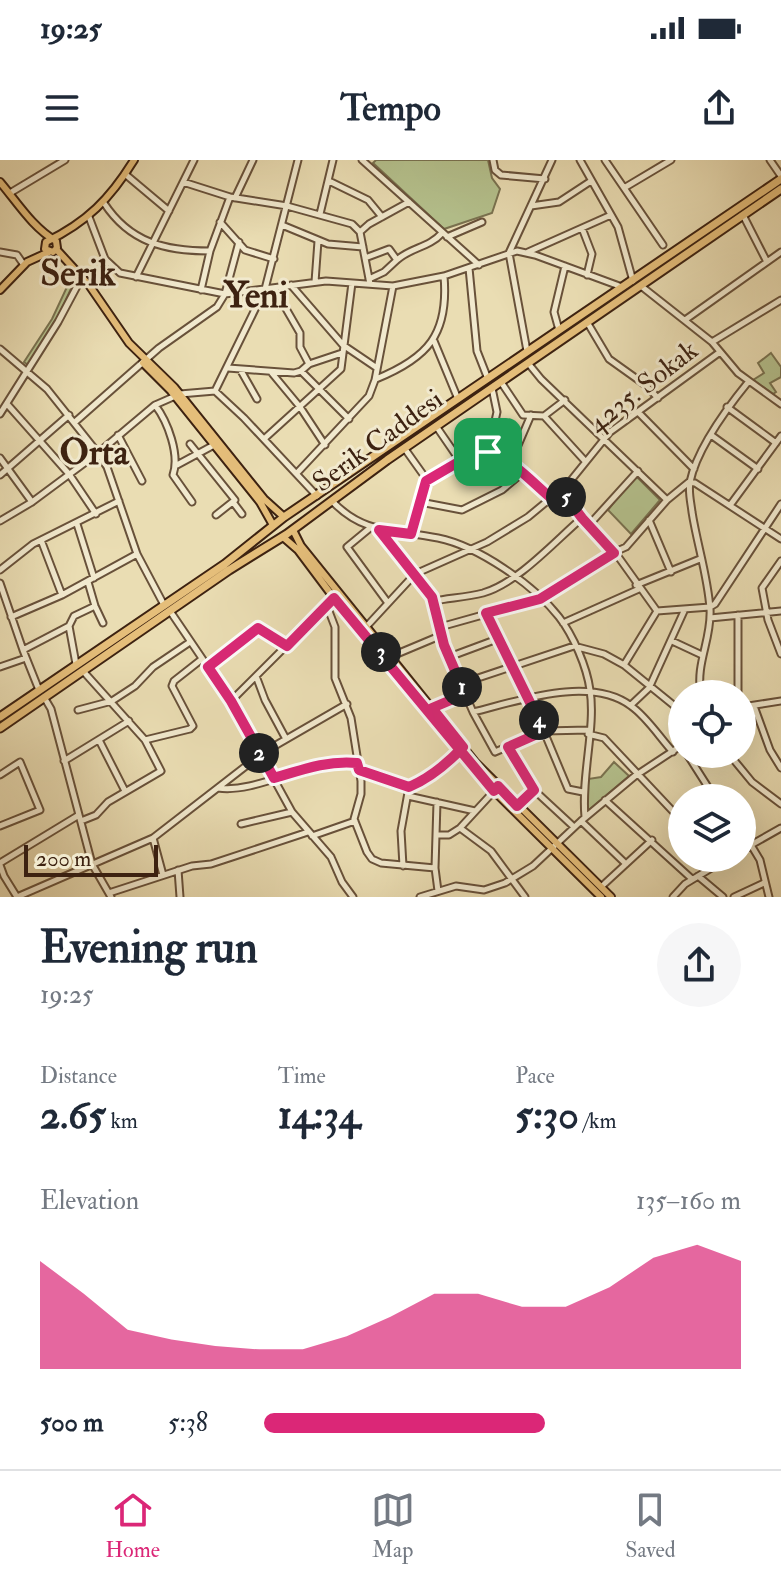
<!DOCTYPE html>
<html lang="en">
<head>
<meta charset="utf-8">
<style>
	body { margin:0; font-family:"IM FELL Double Pica",serif; background:#f6f6f7; color:#1f2937; height:100vh; display:flex; flex-direction:column; font-size:30px; white-space:nowrap }
	* { box-sizing:border-box; margin:0 }
	p { font-size:26px; color:#747a83 }
	.icon { flex:none; width:44px; height:44px; fill:none; stroke:currentColor; stroke-width:2; stroke-linecap:round; stroke-linejoin:round }
	.map { position:relative; height:737px; overflow:hidden }
	.side { display:flex; flex-direction:column; background:#fff; flex:1 }
	.side>* { flex:none }
	.controls { position:absolute; left:668px; top:520px; display:grid; gap:16px }
	.controls a { display:grid; place-items:center; width:88px; height:88px; border-radius:50%; background:#fff; box-shadow:0 8px 32px #0002; font-size:40px }
	.scale { position:absolute; left:24px; bottom:20px; width:134px; box-sizing:border-box; padding-left:8px; border:4px solid #3d2211; border-top:0; font-size:22px; line-height:28px; white-space:nowrap; color:#3d2211; -webkit-text-stroke:6px #f1e9ce; paint-order:stroke }
	.pin { position:absolute; display:grid; place-items:center; width:68px; height:68px; color:#fff; margin:-34px; border-radius:16px; box-shadow:0 4px 12px #0006 }
	.km { position:absolute; width:40px; height:40px; margin:-20px; border-radius:50%; background:#222; color:#fff; font-size:22px; line-height:40px; text-align:center }
	.round { display:grid; place-items:center; flex:none; width:84px; height:84px; border-radius:42px; background:#f6f6f7 }
	.headline { display:flex; align-items:center; justify-content:space-between; height:136px; padding:0 40px }
	h1 { font-size:44px; font-weight:700; line-height:60px }
	.metrics { display:grid; grid-template-columns:repeat(3,1fr); gap:12px; height:136px; padding:8px 40px }
	.metrics div { display:grid; align-content:center }
	.metrics b { font-size:40px; font-weight:700 }
	.metrics small { font-size:22px; font-weight:400 }
	.metrics p { font-size:22px }
	.chart { height:224px; padding:16px 40px }
	.chart p { display:flex; justify-content:space-between }
	.chart svg { width:100%; height:144px; margin-top:8px; fill:#db2777; opacity:.7 }
	ul { padding:0 40px; list-style:none; font-size:26px }
	li { display:grid; grid-template-columns:128px 96px 1fr; align-items:center; height:60px }
	li i { height:20px; border-radius:10px; background:#db2777 }
	.status { display:flex; justify-content:space-between; align-items:center; height:56px; padding:0 40px; background:#fff; direction:ltr }
	.status svg { height:22px; fill:currentColor }
	header { display:flex; justify-content:space-between; align-items:center; height:104px; padding:0 40px; background:#fff; font-size:36px; font-weight:700 }
	.menu { display:flex; justify-content:space-around; align-items:center; height:112px; border-top:2px solid #e0e1e3; background:#fff; font-size:22px; color:#747a83 }
	.menu a { display:grid; justify-items:center; gap:4px }
	.menu .current { color:#db2777 }
	.map>svg:first-child { display:block }
	.green { fill:#b5c28e; stroke:#797250; stroke-width:2 }
	.lines { fill:none; stroke-linecap:round; stroke-linejoin:round }
	.minor-casing { stroke:#68513a; stroke-width:9 }
	.major-casing { stroke:#3d2211; stroke-width:10 }
	.highway-casing { stroke:#3d2211; stroke-width:11 }
	.minor { stroke:#f1e9ce; stroke-width:5 }
	.major { stroke:#e5be7a; stroke-width:6 }
	.highway { stroke:#e5be7a; stroke-width:7 }
	.route-casing { stroke:#fff; stroke-width:16 }
	.route { stroke:#db2777; stroke-width:10 }
	.labels { text-anchor:middle; dominant-baseline:central; stroke-width:6; stroke-linejoin:round; paint-order:stroke }
	.street-label { font-size:28px; fill:#3d2211; stroke:#f1e9ce }
	.district-label { font-size:36px; font-weight:bold; fill:#3d2211; stroke:#f1e9ce }
</style>
</head>
<body>
<div class="status"><b>19:25</b><svg viewBox="0 0 49 12"><path d="M0 12V9h3v3zM5 12V6h3v6zM10 12V3h3v9zM15 12V0h3v12zM26 1h20v11H26zM47 4h2v5h-2z"/></svg></div>
<header><svg class="icon" aria-label="menu" viewBox="0 0 24 24"><path d="M4 6h16M4 12h16M4 18h16"/></svg>Tempo<svg class="icon" aria-label="share" viewBox="0 0 24 24"><path d="M12 15V3M7 8l5-5 5 5M5 13v7h14v-7"/></svg></header>
<div class="map">
<svg width="781" height="737" viewBox="0 0 781 737">
	<rect width="100%" height="100%" fill="#eaddb3"/>
	<filter id="stains"><feTurbulence type="fractalNoise" baseFrequency=".0025" numOctaves="4"/><feColorMatrix values="0 0 0 0 .2 0 0 0 0 .09 0 0 0 0 .02 0 0 0 .5 -.17"/></filter>
	<radialGradient id="worn" r=".72"><stop offset=".6" stop-color="#630" stop-opacity="0"/><stop offset="1" stop-color="#630" stop-opacity=".3"/></radialGradient>
	<path class="green" d="M376,0H488L492,18L500,29L492,53L444,69L373,3Z
		M73,114L77,116L53,167L28,205L24,202L52,159Z
		M771,193L781,207V217L770,223L776,232L773,234L753,220L764,213L758,203Z
		M634,317H637L660,340L631,374L608,350Z
		M614,602L629,616L589,650L586,649L588,619L601,617Z"/>
	<g class="lines">
		<g class="minor-casing">
			<path id="minor" d="M362,0L479,105
				M493,0L495,10L501,15L545,19
				M580,0L618,67L633,121
				M605,0L663,85
				M770,0L781,16
				M125,14L169,51
				M329,21L368,40L382,57
				M183,22L230,37L287,46L352,64L360,72L370,124
				M624,28L671,0
				M10,33L65,0
				M235,38L253,0
				M104,43C130,83 166,91 210,91
				M531,46L559,42L591,21
				M320,54L333,0
				M743,55L767,102
				M89,57L105,99L120,113L225,134L326,121L393,126L444,116L517,91L535,95L622,127
				M220,62L245,90L274,99
				M282,65L328,84L363,87
				M582,68L592,94L587,115
				M360,72L369,64L409,42
				M447,77L482,62
				M0,92L17,95L24,105
				M528,92L611,55
				M365,98L389,89L397,100C411,87 429,88 442,73
				M469,108L477,191L488,219
				M136,117L194,0
				M369,119L384,112L397,100
				M315,122L318,81
				M291,125L343,185L377,208
				M641,126L712,182L738,213L781,244
				M201,130L210,91L230,37
				M685,160L781,92
				M587,162L609,199L644,224L658,238
				M559,170L554,152L565,106
				M434,181L458,239
				M712,182L781,140
				M0,189L47,229L98,293L107,307L137,394L164,445
				M527,191L509,93L552,0
				M528,203L541,219L667,340
				M309,204L342,193
				M228,208L294,213L301,211L309,204L300,187V173L274,128
				M240,209L257,239
				M301,211L349,259
				M271,212L300,247L325,285
				M376,219C428,198 449,174 444,116
				M501,222L523,255L544,256L585,301
				M215,231L244,258L317,336
				M7,244L69,314L96,354
				M155,245C168,262 180,295 173,315L192,342
				M727,247L776,283
				M638,252L694,309
				M0,254L58,162L82,117
				M544,256L565,240
				M75,262L159,188L217,147L225,134L239,82
				M436,266L460,301
				M118,275L142,321
				M711,275L758,309
				M264,279L341,209L352,123
				M190,284L235,340L216,355
				M405,289L427,320
				M488,292L497,252L492,228
				M0,298L32,342
				M510,304L531,255
				M177,305L214,285
				M297,313L369,236L375,220L393,126
				M0,315L69,255
				M561,330L582,358L612,388L657,451L710,447L715,444L781,344
				M332,341C364,375 395,369 438,378C478,386 534,425 559,457C573,475 587,507 590,530C596,567 581,616 585,657
				M233,342L242,354
				M420,342L462,350L502,330L521,314
				M731,344L781,276
				M649,360L671,412
				M0,361L32,342L98,293L155,245L180,234L215,231L265,129L298,0
				M77,364L94,418
				M589,365L638,311
				M370,368L347,387L388,443
				M380,370L434,441L449,497L473,552L495,592L544,571L589,570
				M411,374L426,321C445,308 472,288 497,294L551,338
				M41,380L62,435
				M781,401L762,428L768,460L781,494
				M0,410L33,384L119,341
				M88,422L95,446L103,463
				M0,423L23,490L39,530
				M636,425L700,399
				M434,441C450,438 467,437 483,433C518,423 555,381 582,358
				M327,446L335,467V518L351,558L361,621V634L354,659L367,692L372,699L381,703L435,708
				M170,451L231,541L292,652L331,697L342,722L353,737
				M486,453L530,538L568,629L583,632
				M738,455V534
				M11,457L62,435L137,394
				M710,458L781,451
				M563,463L639,429
				M69,466L76,504
				M367,466L415,414L487,382L528,357L568,324L610,272L720,192
				M440,467L540,439L608,395L626,387L667,340L689,322L695,323L781,379
				M672,481L702,495
				M23,490L69,466L74,456L95,446
				M392,496L442,475
				M449,497L500,478
				M624,505L657,451
				M0,507L26,498
				M208,507L258,468L287,486
				M256,516L265,540L286,579
				M460,524L574,486L604,494L624,505L682,552
				M701,534C695,504 712,479 710,449C708,417 697,384 692,352C691,343 688,331 690,322C697,288 727,248 749,221
				M44,537L51,549L92,704L111,737
				M231,541L334,438
				M631,545L649,528L685,449
				M754,546L770,590L781,608
				M742,547L781,541
				M432,548L465,534
				M78,550L112,541L135,526L153,507L190,482
				M473,552C518,541 590,515 631,546C647,557 660,578 673,592
				M588,574L604,578L682,661
				M99,580L125,631
				M145,580L190,569L193,566L172,526L174,521L202,499
				M508,587L534,630L574,667
				M687,594L715,638
				M729,594L752,622L781,644
				M64,601L129,561
				M359,610L409,627L441,609L459,591
				M0,615L20,602L40,650L0,666
				M218,628C259,634 310,597 357,603
				M408,636L475,651
				M605,640L692,719
				M437,642L435,708L438,731
				M517,645L534,630
				M81,661L96,655L108,642L161,611L145,580L83,511
				M581,661L626,704
				M241,664L292,652
				M460,668L491,691L525,737
				M436,675H449L460,668L495,630
				M312,676L355,661
				M153,678L163,715
				M751,685L760,700L769,737
				M742,690L781,668
				M0,703L79,655
				M0,705L4,716L17,737L153,678L264,592L347,544
				M403,706L401,671L409,627
				M178,710L180,737
				M698,716L723,737
				M601,727L652,680
				M109,733L192,706L211,704L308,672
				M420,737L456,726L484,730L505,723L533,706L581,661L635,616L682,585
				M673,737L685,724L728,698
				M734,737L764,723"/>
		</g>
		<g class="major-casing">
			<path id="major" d="M0,22C17,42 33,68 56,81L57,88L53,92L45,89L46,82C87,62 110,39 134,0
				M56,89L89,125L129,183L174,227L264,339L284,357
				M0,130L27,102L49,92
				M143,203L171,231L260,342L273,365
				M293,370L301,386L475,602L611,737
				M283,377L298,390L334,438L482,619L601,737"/>
		</g>
		<g class="highway-casing">
			<path id="highway" d="M0,557L225,404L284,357L781,19
				M0,568L229,410L287,374L387,300L781,29"/>
		</g>
		<use href="#minor" class="minor"/>
		<use href="#major" class="major"/>
		<use href="#highway" class="highway"/>
	</g>
	<g class="lines">
		<g class="route-casing">
			<path id="route" d="M488,292L467,297L426,321L411,374L379,370L432,437L444,485L465,534L432,548L463,587C447,604 430,618 409,627L359,610L357,603C328,600 301,610 274,618L231,541L208,507L258,468L287,486L334,438L494,631L498,626L517,646L534,630L508,587L544,571L486,453L540,439L614,393L582,358L561,330L551,338C533,323 511,298 488,292"/>
		</g>
		<use href="#route" class="route"/>
	</g>
	<g class="labels">
		<g class="street-label">
			<text transform="translate(643 227) rotate(-38)">4235. Sokak</text>
			<text transform="translate(378 281) rotate(-36)">Serik Caddesi</text>
		</g>
		<g class="district-label">
			<text x="78" y="113">Serik</text>
			<text x="256" y="135">Yeni</text>
			<text x="94" y="292">Orta</text>
		</g>
	</g>
	<rect width="100%" height="100%" filter="url(#stains)"/>
	<rect width="100%" height="100%" fill="url(#worn)"/>
</svg>
<div class="controls">
<a><svg class="icon" aria-label="locate" viewBox="0 0 24 24"><circle cx="12" cy="12" r="6"/><path d="M12 2v4M12 18v4M2 12h4M18 12h4"/></svg></a>
<a><svg class="icon" aria-label="layers" viewBox="0 0 24 24"><path d="M12 4l9 5-9 5-9-5zM3 14l9 5 9-5"/></svg></a>
</div>
<div class="scale">200 m</div>
<div class="pin" style="left:488px;top:292px;background:#1e9e55"><svg class="icon" aria-label="arrive" viewBox="0 0 24 24"><path d="M6 21V4h12l-3 4 3 4H6"/></svg></div>
<b class="km" style="left:462px;top:527px">1</b>
<b class="km" style="left:259px;top:593px">2</b>
<b class="km" style="left:381px;top:492px">3</b>
<b class="km" style="left:539px;top:560px">4</b>
<b class="km" style="left:566px;top:337px">5</b>
</div>
<section class="side">
<div class="headline"><div><h1>Evening run</h1><p>19:25</p></div><a class="round"><svg class="icon" aria-label="share" viewBox="0 0 24 24"><path d="M12 15V3M7 8l5-5 5 5M5 13v7h14v-7"/></svg></a></div>
<div class="metrics">
<div><p>Distance</p><b>2.65<small> km</small></b></div>
<div><p>Time</p><b>14:34</b></div>
<div><p>Pace</p><b>5:30<small> /km</small></b></div>
</div>
<div class="chart"><p><span>Elevation</span>135–160 m</p>
<svg viewBox="0 0 160 44" preserveAspectRatio="none"><path d="M0 44V11L10 21L20 32L30 35L40 37L50 38L60 38L70 34L80 28L90 21L100 21L110 25L120 25L130 19L140 10L150 6L160 11V44z"/></svg>
</div>
<ul>
<li><b>500 m</b>5:38<i style="width:59%"></i></li>
</ul>
</section>
<nav class="menu">
<a class="current"><svg class="icon" aria-label="home" viewBox="0 0 24 24"><path d="M3 11l9-7 9 7M6 9v11h12V9"/></svg>Home</a>
<a><svg class="icon" aria-label="map" viewBox="0 0 24 24"><path d="M3 6l6-2 6 2 6-2v14l-6 2-6-2-6 2zM9 4v14M15 6v14"/></svg>Map</a>
<a><svg class="icon" aria-label="saved" viewBox="0 0 24 24"><path d="M7 4h10v16l-5-4-5 4z"/></svg>Saved</a>
</nav>
</body>
</html>
